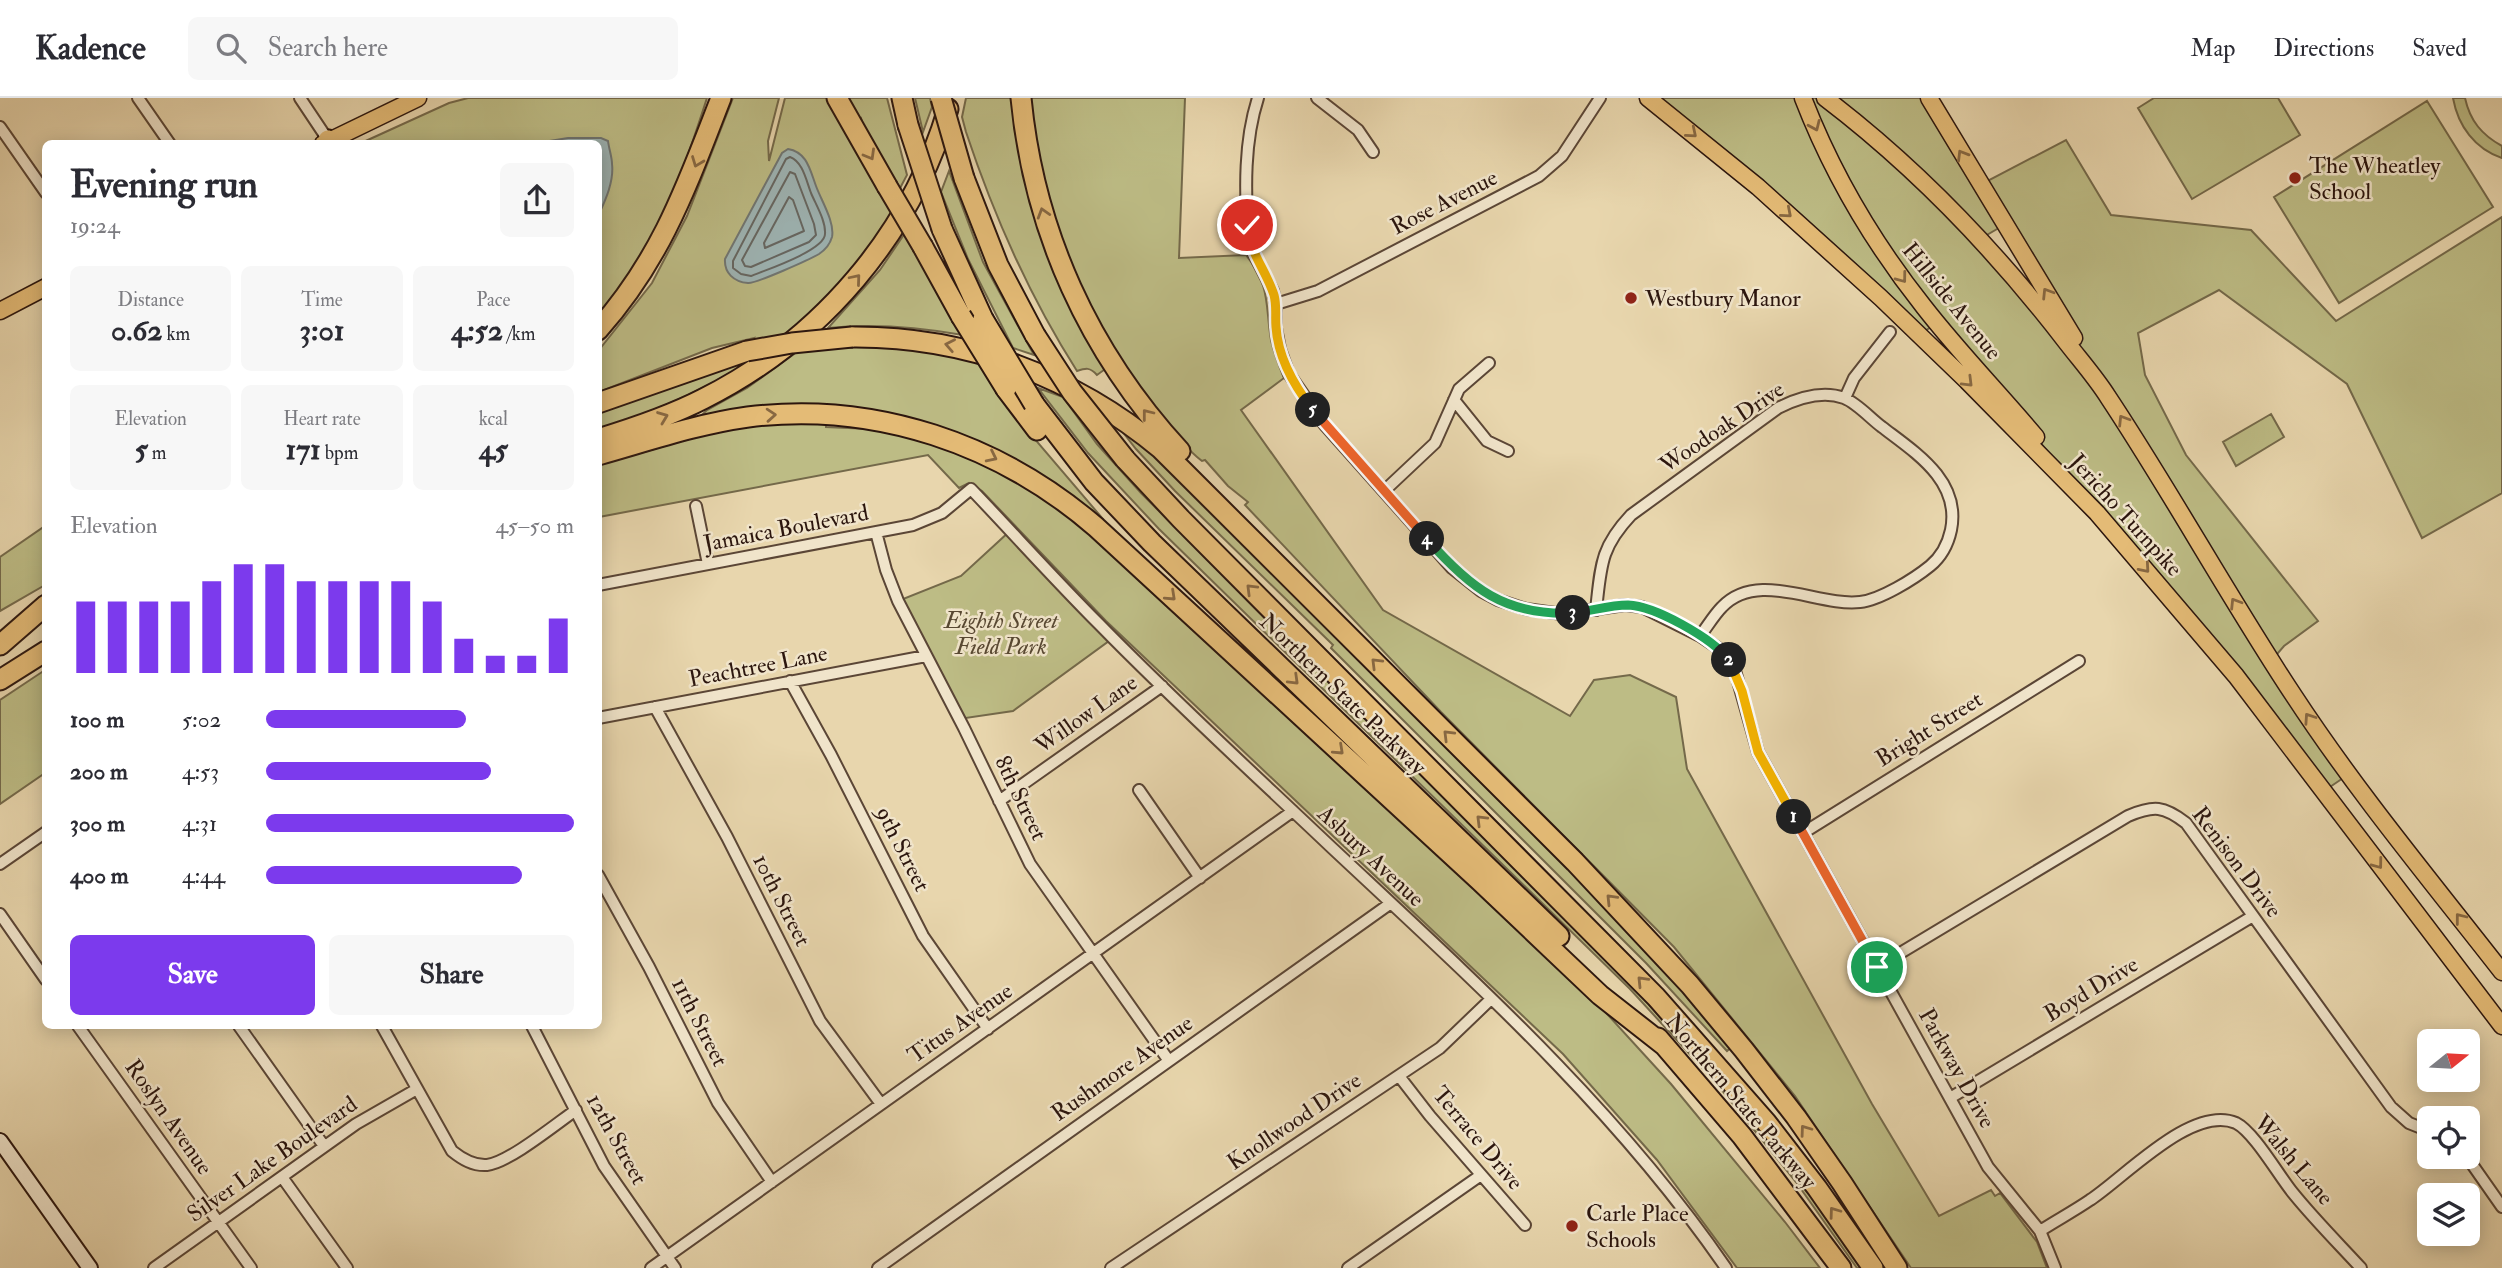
<!DOCTYPE html>
<html lang="en">
<head>
<meta charset="utf-8">
<style>
	body { margin:0; font-family:"IM FELL Double Pica",serif; background:#f7f7f7; color:#2b2b33; height:100vh; display:flex; flex-direction:column; font-size:26px; white-space:nowrap }
	* { box-sizing:border-box; margin:0 }
	p { font-size:23px; color:#7c7c81 }
	.icon { flex:none; width:38px; height:38px; fill:none; stroke:currentColor; stroke-width:2; stroke-linecap:round; stroke-linejoin:round }
	.map { position:relative; flex:1; overflow:hidden }
	.sheet { position:absolute; left:42px; top:42px; width:560px; height:889px; display:flex; flex-direction:column; background:#fff; border-radius:10px; box-shadow:0 4px 18px #0003 }
	.sheet>* { flex:none }
	.needle { width:46px; rotate:72deg }
	.buttons { position:absolute; left:2417px; top:931px; display:grid; gap:14px }
	.buttons a { display:grid; place-items:center; width:63px; height:63px; border-radius:10px; background:#fff; box-shadow:0 4px 18px #0003; font-size:35px }
	.pin { position:absolute; display:grid; place-items:center; width:60px; height:60px; color:#fff; margin:-30px; border:4px solid #fff; border-radius:50%; box-shadow:0 2px 7px #0007 }
	.km { position:absolute; width:35px; height:35px; margin:-18px; border-radius:50%; background:#222; color:#fff; font-size:19px; line-height:35px; text-align:center }
	.round { display:grid; place-items:center; flex:none; width:74px; height:74px; border-radius:10px; background:#f7f7f7 }
	.summary { display:flex; align-items:center; justify-content:space-between; height:119px; padding:0 28px }
	h1 { font-size:38px; font-weight:700; line-height:52px }
	.metrics { display:grid; grid-template-columns:repeat(3,1fr); gap:10px; height:119px; padding:7px 28px }
	.metrics div { display:grid; align-content:center; border-radius:10px; background:#f7f7f7; text-align:center }
	.metrics b { font-size:30px; font-weight:700 }
	.metrics small { font-size:19px; font-weight:400 }
	.metrics p { font-size:19px }
	.chart { height:196px; padding:14px 28px }
	.chart p { display:flex; justify-content:space-between }
	.chart svg { width:100%; height:126px; margin-top:7px; stroke:#7c3aed; stroke-width:6 }
	.cta { display:flex; gap:14px; margin-top:auto; padding:14px 28px }
	.cta a { flex:1; height:80px; border-radius:10px; background:#7c3aed; color:#fff; font-size:28px; font-weight:700; line-height:80px; text-align:center }
	.cta a+a { background:#f7f7f7; color:#2b2b33 }
	ul { padding:0 28px; list-style:none; font-size:23px }
	li { display:grid; grid-template-columns:112px 84px 1fr; align-items:center; height:52px }
	li i { height:18px; border-radius:9px; background:#7c3aed }
	header { display:flex; align-items:center; gap:42px; box-sizing:border-box; height:98px; padding:0 35px; background:#fff; border-bottom:2px solid #e1e1e2 }
	header strong { font-size:33px }
	nav { display:flex; gap:38px; margin-inline-start:auto; font-size:24px }
	.search { width:490px; height:63px; background:#f7f7f7; display:flex; align-items:center; gap:18px; box-sizing:border-box; padding:0 24px; border-radius:10px; color:#7c7c81; font-size:26px }
	.map>svg:first-child { display:block }
	.green { fill:#bdbc85; stroke:#74694a; stroke-width:2; fill-rule:evenodd }
	.water { fill:#9eb6b7; stroke:#707673; stroke-width:2 }
	.lines { fill:none; stroke-linecap:round; stroke-linejoin:round }
	.shore { stroke:#656662; stroke-width:2 }
	.street-casing { stroke:#5b4636; stroke-width:14 }
	.secondary-casing { stroke:#2c160e; stroke-width:18 }
	.primary-casing { stroke:#2c160e; stroke-width:19 }
	.highway-casing { stroke:#2c160e; stroke-width:23 }
	.street { stroke:#f0e4ca; stroke-width:10 }
	.secondary { stroke:#f0e4ca; stroke-width:14 }
	.primary { stroke:#e4bb76; stroke-width:16 }
	.highway { stroke:#e4bb76; stroke-width:19 }
	.highway-bridge-casing { stroke:#2c160e; stroke-width:23; stroke-linecap:butt }
	.highway-bridge { stroke:#e4bb76; stroke-width:19 }
	.oneway { stroke:#886842 }
	.split-1-casing { stroke:#fff; stroke-width:14 }
	.split-2-casing { stroke:#fff; stroke-width:14 }
	.split-3-casing { stroke:#fff; stroke-width:14 }
	.split-4-casing { stroke:#fff; stroke-width:14 }
	.split-5-casing { stroke:#fff; stroke-width:14 }
	.split-6-casing { stroke:#fff; stroke-width:14 }
	.split-1 { stroke:#f0652b; stroke-width:9 }
	.split-2 { stroke:#f5b400; stroke-width:9 }
	.split-3 { stroke:#22a559; stroke-width:9 }
	.split-4 { stroke:#22a559; stroke-width:9 }
	.split-5 { stroke:#f0652b; stroke-width:9 }
	.split-6 { stroke:#f5b400; stroke-width:9 }
	.poi-dot { fill:#8f2418; stroke:#f0e4ca; stroke-width:2.5 }
	.labels { text-anchor:middle; dominant-baseline:central; stroke-width:5; stroke-linejoin:round; paint-order:stroke }
	.poi-label { font-size:23px; fill:#2c160e; stroke:#f0e4ca; text-anchor:start }
	.street-label { font-size:23px; fill:#2c160e; stroke:#f0e4ca }
	.park-label { font-size:23px; font-style:italic; fill:#584832; stroke:#f0e4ca }
</style>
</head>
<body>
<header>
<strong>Kadence</strong>
<div class="search"><svg class="icon" aria-label="search" viewBox="0 0 24 24"><circle cx="10" cy="10" r="6"/><path d="M15 15l6 6"/></svg>Search here</div>
<nav><a>Map</a><a>Directions</a><a>Saved</a></nav>
</header>
<div class="map">
<svg width="2502" height="1170" viewBox="0 0 2502 1170">
	<rect width="100%" height="100%" fill="#e8d6ad"/>
	<filter id="stains"><feTurbulence type="fractalNoise" baseFrequency=".00286" numOctaves="4"/><feColorMatrix values="0 0 0 0 .2 0 0 0 0 .09 0 0 0 0 .02 0 0 0 .5 -.17"/></filter>
	<radialGradient id="worn" r=".72"><stop offset=".6" stop-color="#630" stop-opacity="0"/><stop offset="1" stop-color="#630" stop-opacity=".3"/></radialGradient>
	<path class="green" d="M468,0H707C682,77 656,156 599,215L598,46H359L449,5Z
		M733,0H779L768,43L769,63L785,0H830L894,115C882,132 870,151 857,167C792,250 697,301 599,331V315L740,264L754,240L712,250L599,294V252L652,185L687,118Z
		M845,0H887L907,77L898,94L864,30L861,20L858,22Z
		M915,0H930L932,9L923,34Z
		M966,0H1016L1018,20L1108,269L1097,277C1090,269 1086,270 1077,273C1029,198 994,118 966,34L962,19Z
		M1029,0H1185L1179,160L1246,157C1271,189 1265,206 1271,242C1274,255 1279,268 1284,280L1241,312L1383,512L1570,618L1594,582L1630,577L1676,599L1687,671L1872,1006L1939,1118L1991,1092L1995,1098L2000,1095L2037,1144L2047,1170H1911L1795,998L1674,849L1441,614L1245,407L1248,404L1228,388L1205,362L1202,363C1184,349 1170,329 1156,311C1102,245 1059,163 1041,79C1035,53 1033,26 1029,0Z
		M1648,0H1929L1980,87L2066,42L2111,117L2251,132L2336,223L2502,119V395L2422,440L2347,286L2219,192L2138,235L2145,277L2186,357L2318,523L2284,548L2271,563L2349,676L2324,693L2031,333L1937,226L1919,236ZM2004,127L2101,290L1980,141Z
		M2154,0H2278L2300,37L2192,101L2138,10Z
		M2453,0H2465C2470,23 2482,37 2502,48V60C2475,51 2458,28 2453,0Z
		M2427,3L2493,109L2339,205L2274,99Z
		M949,73L983,164L1034,257L1013,250L968,161L941,94Z
		M905,135L963,237C918,229 874,225 828,230L880,172Z
		M871,247L930,253L979,262L1027,332L1103,421L1101,424C1028,362 963,328 868,314C852,312 836,308 820,307C783,306 746,312 709,319L702,317L707,312L747,290L801,251Z
		M1038,290L1063,299L1097,346L1141,395L1633,889L1720,985L1799,1082L1862,1170H1857L1796,1084L1717,986L1630,891L1159,431L1088,355Z
		M2271,316L2284,339L2236,368L2223,344Z
		M792,324H826V329L871,331L940,346L992,366L1055,405L1140,480L1587,894L1671,986L1785,1124L1820,1170H1737L1657,1062L1563,956L1106,523L982,393L969,385L959,390L928,357L599,419V367L730,329Z
		M1118,328L1158,359L1548,745L1733,948L1727,953L1646,865L1331,550L1333,547L1175,393L1136,351Z
		M45,428V487L0,513V459Z
		M1010,433L1113,540L1013,613L959,621L898,503L961,478Z
		M45,572V675L0,706V602Z"/>
	<path class="water" d="M568,40H601L608,43C609,51 612,59 612,66C614,83 606,101 599,116L598,46L537,45Z
		M788,51C807,54 810,72 816,88C821,102 835,124 832,139C830,146 825,152 819,156C811,161 755,186 748,185C734,184 724,175 725,161L782,55Z"/>
	<g class="lines">
		<path class="shore" d="M790,59C803,64 806,82 811,95C816,107 826,123 825,136C825,152 766,172 751,178L741,176L733,170V163L786,61Z
			M790,74L795,76L814,126L816,137L809,144L751,169L745,168L742,162Z
			M789,99L793,102L804,133L765,150L764,145Z"/>
		<g class="street-casing">
			<path id="street" d="M138,0L170,46
				M300,0L328,42
				M1258,0C1244,43 1245,92 1248,138L1251,150L1273,193L1276,206V230L1280,251L1289,276L1324,326L1452,470L1481,493L1498,502L1526,511L1562,516L1625,507L1642,509L1700,538L1718,550L1734,569L1758,654L1988,1069L2040,1133L2055,1170
				M1317,0L1358,32L1373,54
				M0,29L46,95
				M1276,206L1318,193L1539,78L1562,58L1600,0
				M1845,300L1854,280L1890,234
				M1454,302L1487,343L1508,353
				M1384,393L1435,345L1459,291L1489,265
				M696,408L708,466
				M876,434L886,472L898,503L964,630L1030,766L1169,963
				M598,487L913,427L942,415L971,391C1014,436 1055,482 1099,526C1174,603 1253,675 1331,749C1472,881 1616,1010 1726,1170
				M1596,512C1601,468 1600,450 1631,417L1778,310C1798,300 1822,292 1844,300C1857,305 1871,321 1882,329C1916,355 1961,383 1951,432C1948,446 1941,459 1930,468C1914,481 1880,502 1860,504C1818,509 1758,471 1722,509C1714,517 1707,529 1700,538
				M790,583L831,657L923,838L988,931
				M655,609L727,739L820,923L881,1006
				M598,620L926,558
				M1139,692L1200,780
				M999,703L1162,588
				M1803,735L2079,563
				M0,766L46,734
				M598,777L649,869L718,1005L772,1084
				M0,816L46,882
				M1877,869L2128,718C2154,707 2164,708 2186,725L2391,1009L2409,1025L2429,1033
				M78,928L251,1170
				M239,928L324,1048
				M382,928L452,1053C462,1061 473,1068 487,1067C508,1065 556,1026 576,1012
				M532,928L604,1068L675,1170
				M1399,978L1430,1018L1525,1127
				M1950,1000L2253,818
				M2467,1059L2502,1109
				M282,1079L347,1170
				M2040,1133C2057,1122 2074,1113 2090,1102C2124,1080 2192,1006 2236,1025C2254,1034 2279,1078 2293,1095C2314,1121 2338,1145 2361,1170
				M154,1170L356,1026L417,991
				M651,1170L1293,713
				M878,1170L1391,805
				M1111,1170L1440,950L1491,901
				M1348,1170L1481,1077"/>
		</g>
		<g class="secondary-casing">
			<path id="secondary" d="M0,1043L90,1170"/>
		</g>
		<g class="primary-casing">
			<path id="primary" d="M1648,0L1758,89L1881,200L1967,283L2097,415L2236,578L2502,928
				M1803,0C1832,75 1874,146 1924,209C1959,254 1999,295 2036,339
				M1825,0C1917,70 1997,154 2067,245C2081,263 2096,280 2108,299C2173,397 2229,500 2294,598C2357,694 2431,783 2502,874
				M1929,0L2074,240
				M323,46L418,0
				M0,213L46,189"/>
		</g>
		<g class="highway-casing">
			<path id="highway" d="M837,0L887,88
				M902,0L908,27
				M1021,0C1034,134 1089,254 1180,353
				M328,42L331,46
				M964,80L998,167L1035,237
				M942,131L983,221
				M923,149L961,218
				M598,232C662,160 687,87 721,0
				M852,239C966,238 1074,278 1161,351L1575,764L1690,887L1744,952L1796,1019L1842,1085L1897,1170
				M1006,291L1037,332
				M598,305L747,253
				M1034,306L1094,384L1152,445L1559,838
				M598,341C634,330 670,318 703,301C821,242 911,136 948,11
				M598,357C648,343 697,326 748,319C875,303 1000,346 1096,429L1480,783L1600,897L1665,948
				M1125,361L1181,421L1656,899L1766,1024L1817,1090L1873,1170
				M0,547L46,507
				M0,582L46,553
				M1658,940L1742,1038L1841,1170"/>
		</g>
		<use href="#street" class="street"/>
		<use href="#secondary" class="secondary"/>
		<use href="#primary" class="primary"/>
		<use href="#highway" class="highway"/>
		<g class="highway-bridge-casing">
			<path id="highway-bridge" d="M941,0L964,80
				M908,27L942,131
				M887,88L923,149
				M961,218L1006,291
				M983,221L1034,306
				M1035,237L1072,294L1125,361
				M747,253L792,245L852,239"/>
		</g>
		<use href="#highway-bridge" class="highway-bridge"/>
	</g>
	<defs><path id="oneway-chevron" d="M-2-3.5L2.5 0L-2 3.5" fill="none" stroke-width="1.6" stroke-linecap="round" stroke-linejoin="round" transform="scale(1.75)"/></defs>
	<g class="oneway">
		<use href="#oneway-chevron" transform="translate(1815 28) rotate(66)"/>
		<use href="#oneway-chevron" transform="translate(1692 35) rotate(40)"/>
		<use href="#oneway-chevron" transform="translate(870 57) rotate(60)"/>
		<use href="#oneway-chevron" transform="translate(1962 57) rotate(-121)"/>
		<use href="#oneway-chevron" transform="translate(697 64) rotate(111)"/>
		<use href="#oneway-chevron" transform="translate(1043 115) rotate(-107)"/>
		<use href="#oneway-chevron" transform="translate(1787 115) rotate(41)"/>
		<use href="#oneway-chevron" transform="translate(1902 180) rotate(53)"/>
		<use href="#oneway-chevron" transform="translate(856 181) rotate(-50)"/>
		<use href="#oneway-chevron" transform="translate(2047 195) rotate(-122)"/>
		<use href="#oneway-chevron" transform="translate(950 247) rotate(-169)"/>
		<use href="#oneway-chevron" transform="translate(1968 284) rotate(45)"/>
		<use href="#oneway-chevron" transform="translate(1147 316) rotate(-128)"/>
		<use href="#oneway-chevron" transform="translate(771 317) rotate(-4)"/>
		<use href="#oneway-chevron" transform="translate(663 319) rotate(-21)"/>
		<use href="#oneway-chevron" transform="translate(2123 322) rotate(-122)"/>
		<use href="#oneway-chevron" transform="translate(992 359) rotate(26)"/>
		<use href="#oneway-chevron" transform="translate(2145 470) rotate(49)"/>
		<use href="#oneway-chevron" transform="translate(1251 491) rotate(-135)"/>
		<use href="#oneway-chevron" transform="translate(1171 498) rotate(43)"/>
		<use href="#oneway-chevron" transform="translate(2235 505) rotate(-122)"/>
		<use href="#oneway-chevron" transform="translate(1376 565) rotate(-135)"/>
		<use href="#oneway-chevron" transform="translate(1294 582) rotate(44)"/>
		<use href="#oneway-chevron" transform="translate(2309 620) rotate(-124)"/>
		<use href="#oneway-chevron" transform="translate(1448 637) rotate(-135)"/>
		<use href="#oneway-chevron" transform="translate(1339 652) rotate(43)"/>
		<use href="#oneway-chevron" transform="translate(1481 722) rotate(-135)"/>
		<use href="#oneway-chevron" transform="translate(2378 766) rotate(53)"/>
		<use href="#oneway-chevron" transform="translate(1611 801) rotate(-134)"/>
		<use href="#oneway-chevron" transform="translate(2460 820) rotate(-128)"/>
		<use href="#oneway-chevron" transform="translate(1642 883) rotate(-134)"/>
		<use href="#oneway-chevron" transform="translate(1805 1032) rotate(-126)"/>
		<use href="#oneway-chevron" transform="translate(1834 1114) rotate(-126)"/>
	</g>
	<g class="lines">
		<g class="split-1-casing">
			<path id="split-1" d="M1794,719L1877,869"/>
		</g>
		<g class="split-2-casing">
			<path id="split-2" d="M1729,562L1742,593L1758,654L1794,719"/>
		</g>
		<g class="split-3-casing">
			<path id="split-3" d="M1573,515C1591,513 1610,507 1628,507C1655,508 1712,540 1729,562"/>
		</g>
		<g class="split-4-casing">
			<path id="split-4" d="M1427,441C1470,490 1505,518 1573,515"/>
		</g>
		<g class="split-5-casing">
			<path id="split-5" d="M1313,312L1427,441"/>
		</g>
		<g class="split-6-casing">
			<path id="split-6" d="M1247,127C1249,154 1266,172 1274,197C1277,208 1275,218 1276,229C1278,260 1295,289 1313,312"/>
		</g>
		<use href="#split-1" class="split-1"/>
		<use href="#split-2" class="split-2"/>
		<use href="#split-3" class="split-3"/>
		<use href="#split-4" class="split-4"/>
		<use href="#split-5" class="split-5"/>
		<use href="#split-6" class="split-6"/>
	</g>
	<g class="poi-dot">
		<circle cx="2295" cy="80" r="7"/>
		<circle cx="1631" cy="200" r="7"/>
		<circle cx="1572" cy="1128" r="7"/>
	</g>
	<g class="labels">
		<g class="poi-label">
			<text x="2309" y="67">The Wheatley<tspan x="2309" dy="26">School</tspan></text>
			<text x="1645" y="200">Westbury Manor</text>
			<text x="1586" y="1115">Carle Place<tspan x="1586" dy="26">Schools</tspan></text>
		</g>
		<g class="street-label">
			<text transform="translate(1444 104) rotate(-27)">Rose Avenue</text>
			<text transform="translate(1952 203) rotate(51)">Hillside Avenue</text>
			<text transform="translate(1722 329) rotate(-34)">Woodoak Drive</text>
			<text transform="translate(2126 417) rotate(48)">Jericho Turnpike</text>
			<text transform="translate(786 430) rotate(-11)">Jamaica Boulevard</text>
			<text transform="translate(758 568) rotate(-11)">Peachtree Lane</text>
			<text transform="translate(1343 596) rotate(44)">Northern State Parkway</text>
			<text transform="translate(1086 616) rotate(-35)">Willow Lane</text>
			<text transform="translate(1929 631) rotate(-32)">Bright Street</text>
			<text transform="translate(1021 700) rotate(64)">8th Street</text>
			<text transform="translate(903 751) rotate(63)">9th Street</text>
			<text transform="translate(1371 758) rotate(43)">Asbury Avenue</text>
			<text transform="translate(2237 764) rotate(53)">Renison Drive</text>
			<text transform="translate(782 802) rotate(63)">10th Street</text>
			<text transform="translate(2091 891) rotate(-31)">Boyd Drive</text>
			<text transform="translate(700 924) rotate(63)">11th Street</text>
			<text transform="translate(960 925) rotate(-35)">Titus Avenue</text>
			<text transform="translate(1122 970) rotate(-35)">Rushmore Avenue</text>
			<text transform="translate(1957 970) rotate(61)">Parkway Drive</text>
			<text transform="translate(1741 1003) rotate(50)">Northern State Parkway</text>
			<text transform="translate(169 1019) rotate(55)">Roslyn Avenue</text>
			<text transform="translate(1294 1023) rotate(-34)">Knollwood Drive</text>
			<text transform="translate(1478 1040) rotate(50)">Terrace Drive</text>
			<text transform="translate(617 1041) rotate(61)">12th Street</text>
			<text transform="translate(272 1061) rotate(-35)">Silver Lake Boulevard</text>
			<text transform="translate(2294 1062) rotate(50)">Walsh Lane</text>
		</g>
		<g class="park-label">
			<text x="1001" y="522">Eighth Street<tspan x="1001" dy="26">Field Park</tspan></text>
		</g>
	</g>
	<rect width="100%" height="100%" filter="url(#stains)"/>
	<rect width="100%" height="100%" fill="url(#worn)"/>
</svg>
<div class="buttons">
<a><svg class="needle" viewBox="-14 -14 28 28"><path d="M0-13l5 13h-10z" fill="#e53935"/><path d="M0 13l5-13h-10z" fill="#7c7c81"/></svg></a>
<a><svg class="icon" aria-label="locate" viewBox="0 0 24 24"><circle cx="12" cy="12" r="6"/><path d="M12 2v4M12 18v4M2 12h4M18 12h4"/></svg></a>
<a><svg class="icon" aria-label="layers" viewBox="0 0 24 24"><path d="M12 4l9 5-9 5-9-5zM3 14l9 5 9-5"/></svg></a>
</div>
<div class="pin" style="left:1877px;top:869px;background:#1e9e55"><svg class="icon" aria-label="arrive" viewBox="0 0 24 24"><path d="M6 21V4h12l-3 4 3 4H6"/></svg></div>
<div class="pin" style="left:1247px;top:127px;background:#d93025"><svg class="icon" aria-label="check" viewBox="0 0 24 24"><path d="M5 12l5 5 9-10"/></svg></div>
<b class="km" style="left:1794px;top:719px">1</b>
<b class="km" style="left:1729px;top:562px">2</b>
<b class="km" style="left:1573px;top:515px">3</b>
<b class="km" style="left:1427px;top:441px">4</b>
<b class="km" style="left:1313px;top:312px">5</b>
<section class="sheet">
<div class="summary"><div><h1>Evening run</h1><p>19:24</p></div><a class="round"><svg class="icon" aria-label="share" viewBox="0 0 24 24"><path d="M12 15V3M7 8l5-5 5 5M5 13v7h14v-7"/></svg></a></div>
<div class="metrics">
<div><p>Distance</p><b>0.62<small> km</small></b></div>
<div><p>Time</p><b>3:01</b></div>
<div><p>Pace</p><b>4:52<small> /km</small></b></div>
</div>
<div class="metrics">
<div><p>Elevation</p><b>5<small> m</small></b></div>
<div><p>Heart rate</p><b>171<small> bpm</small></b></div>
<div><p>kcal</p><b>45</b></div>
</div>
<div class="chart"><p><span>Elevation</span>45–50 m</p>
<svg viewBox="0 0 160 44" preserveAspectRatio="none"><path d="M5 44V19M15 44V19M25 44V19M35 44V19M45 44V12M55 44V6M65 44V6M75 44V12M85 44V12M95 44V12M105 44V12M115 44V19M125 44V32M135 44V38M145 44V38M155 44V25"/></svg>
</div>
<ul>
<li><b>100 m</b>5:02<i style="width:65%"></i></li>
<li><b>200 m</b>4:53<i style="width:73%"></i></li>
<li><b>300 m</b>4:31<i style="width:100%"></i></li>
<li><b>400 m</b>4:44<i style="width:83%"></i></li>
</ul>
<div class="cta"><a>Save</a><a>Share</a></div>
</section>
</div>
</body>
</html>
